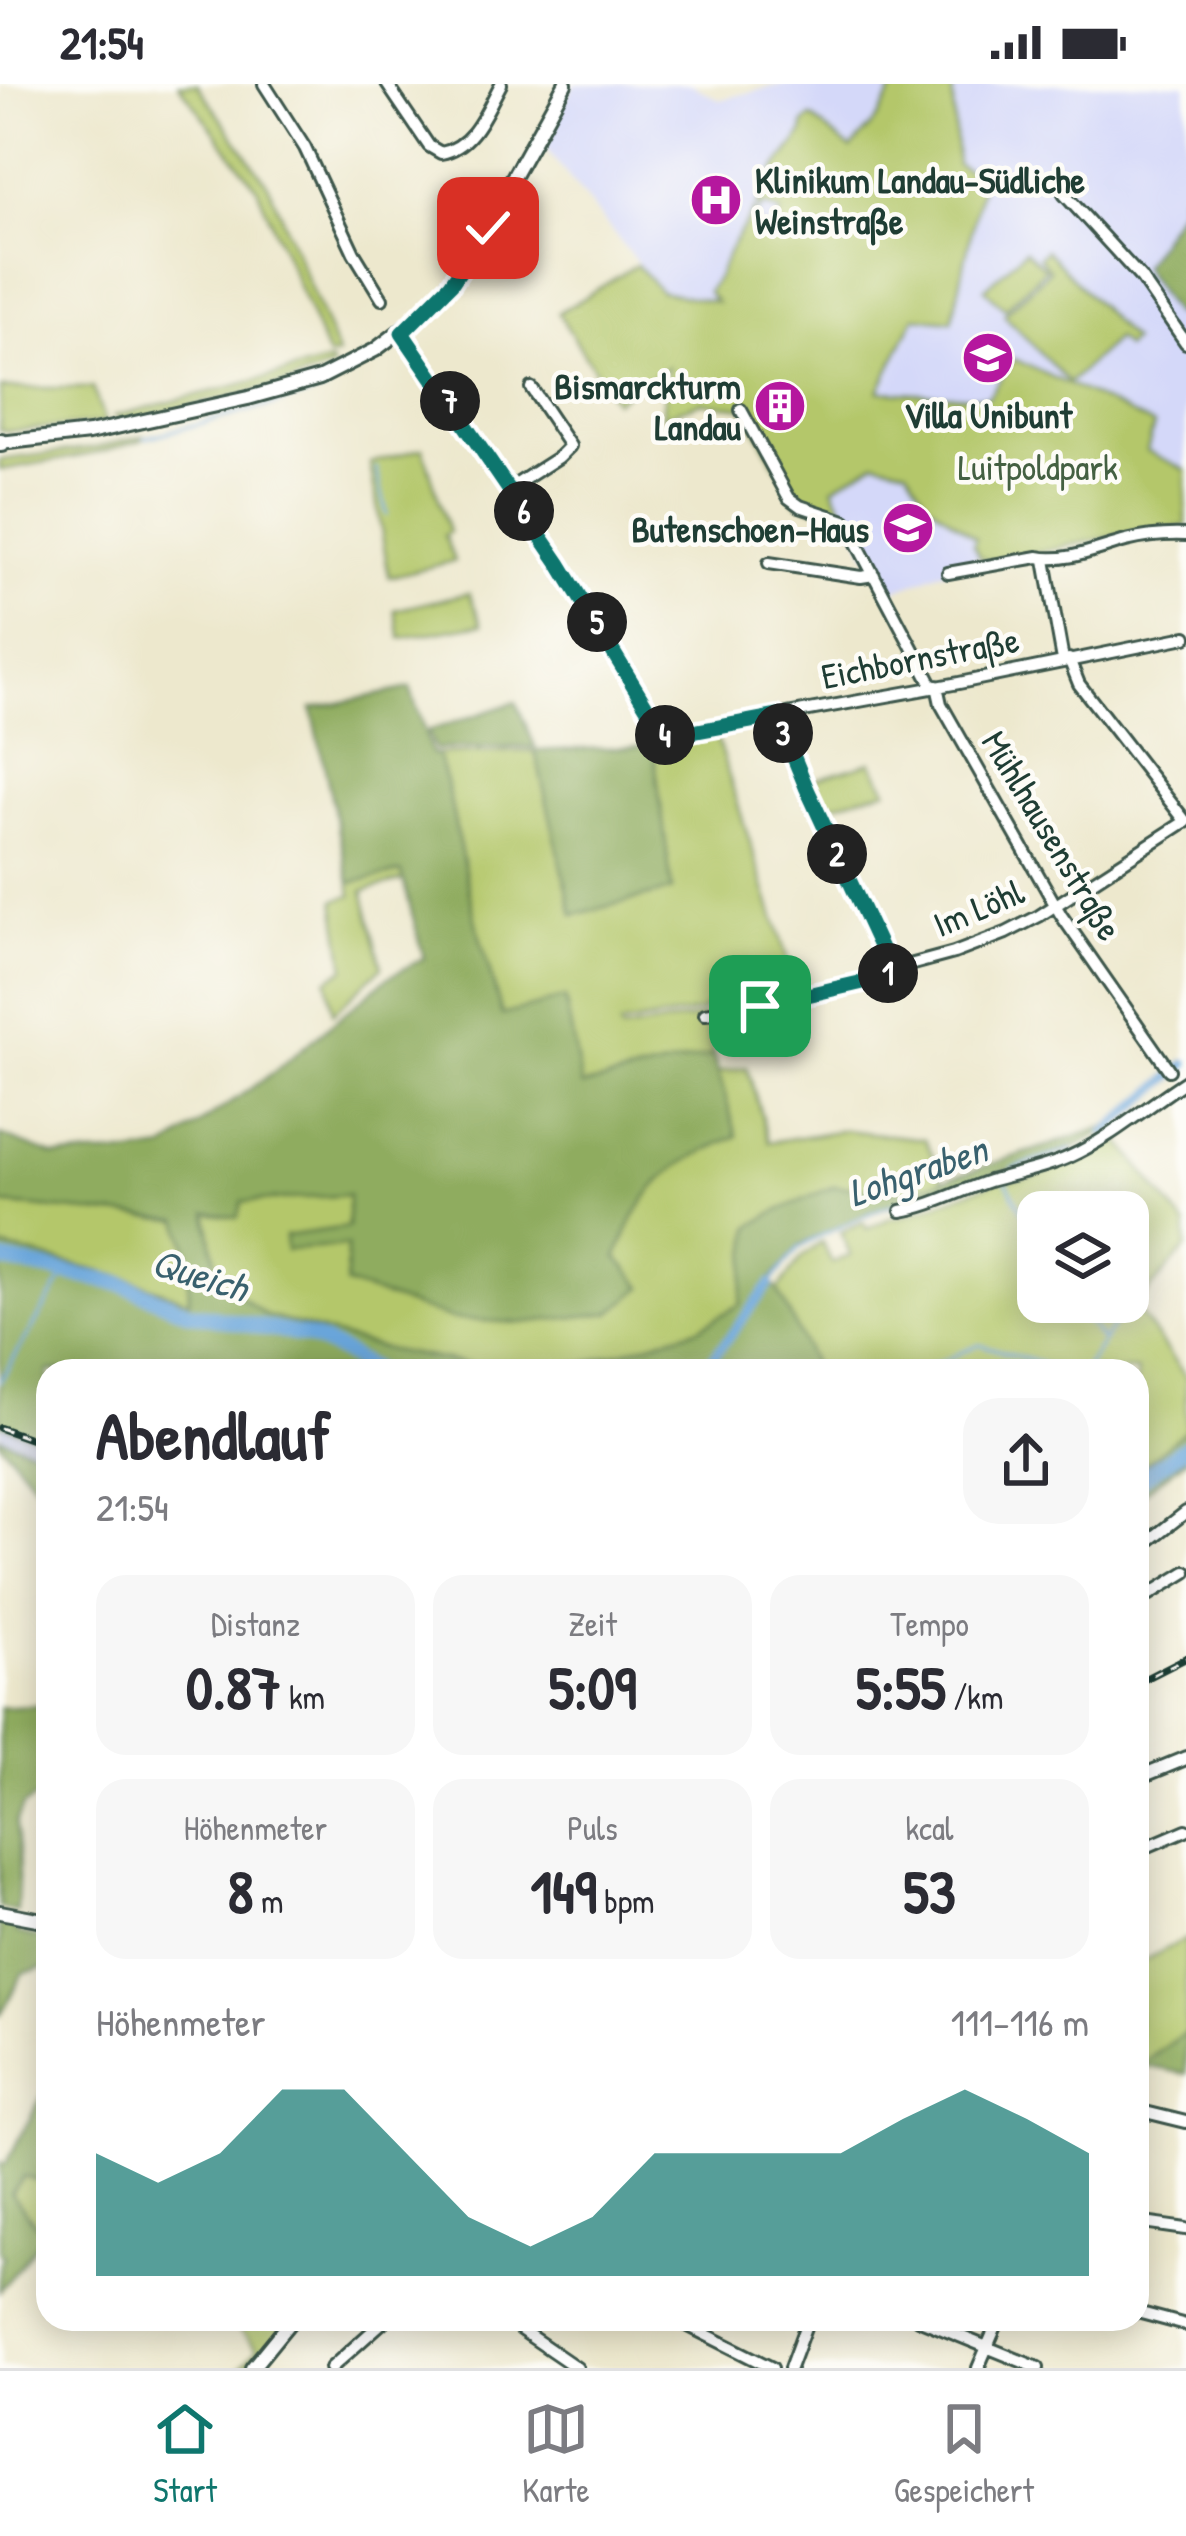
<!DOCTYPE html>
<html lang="de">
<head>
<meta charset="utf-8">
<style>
	body { margin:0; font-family:"Patrick Hand",sans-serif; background:#f7f7f7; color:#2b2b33; height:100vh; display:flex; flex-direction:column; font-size:45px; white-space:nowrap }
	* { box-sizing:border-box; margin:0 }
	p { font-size:39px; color:#7c7c81 }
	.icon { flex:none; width:66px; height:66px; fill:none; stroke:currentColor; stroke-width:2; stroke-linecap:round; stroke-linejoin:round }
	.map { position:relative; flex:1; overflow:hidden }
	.sheet { position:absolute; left:36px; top:1275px; width:1113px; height:972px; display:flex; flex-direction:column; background:#fff; border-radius:36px; box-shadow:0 6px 30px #0003 }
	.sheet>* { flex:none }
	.buttons { position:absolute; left:1017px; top:1107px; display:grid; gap:24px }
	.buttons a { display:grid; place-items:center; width:132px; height:132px; border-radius:24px; background:#fff; box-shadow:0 6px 30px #0003; font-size:60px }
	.pin { position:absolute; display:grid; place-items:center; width:102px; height:102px; color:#fff; margin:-51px; border-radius:24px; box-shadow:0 6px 18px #0006 }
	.km { position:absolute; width:60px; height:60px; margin:-30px; border-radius:50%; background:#222; color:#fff; font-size:33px; line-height:60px; text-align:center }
	.round { display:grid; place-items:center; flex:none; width:126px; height:126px; border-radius:36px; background:#f7f7f7 }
	.summary { display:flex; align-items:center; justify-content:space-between; height:204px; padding:0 60px }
	h1 { font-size:66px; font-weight:700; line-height:90px }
	.stats { display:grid; grid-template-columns:repeat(3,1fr); gap:18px; height:204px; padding:12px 60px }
	.stats div { display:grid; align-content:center; border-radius:30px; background:#f7f7f7; text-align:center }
	.stats b { font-size:60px; font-weight:700 }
	.stats small { font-size:33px; font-weight:400 }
	.stats p { font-size:33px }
	.chart { height:336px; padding:24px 60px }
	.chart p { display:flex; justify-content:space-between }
	.chart svg { width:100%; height:216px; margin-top:12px; fill:#0f766e; opacity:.7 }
	.status { display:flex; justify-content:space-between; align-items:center; height:84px; padding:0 60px; background:#fff; direction:ltr }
	.status svg { height:33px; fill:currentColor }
	.menu { display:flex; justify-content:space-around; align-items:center; height:168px; border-top:3px solid #e1e1e2; background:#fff; font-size:33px; color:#7c7c81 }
	.menu a { display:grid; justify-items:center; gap:6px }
	.menu .selected { color:#0f766e }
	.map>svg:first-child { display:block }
	.built { fill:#d4d8f9 }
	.industrial { fill:#bdc3de }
	.green { fill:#b4c76a; stroke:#6a824f; stroke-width:3; fill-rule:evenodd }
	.forest { fill:#8fac5e; stroke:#577449; stroke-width:3 }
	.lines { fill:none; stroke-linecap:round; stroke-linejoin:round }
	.stream { stroke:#69a5da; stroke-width:3 }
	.canal { stroke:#69a5da; stroke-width:9 }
	.river { stroke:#69a5da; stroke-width:16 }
	.minor-casing { stroke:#3e574b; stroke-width:16 }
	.tertiary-casing { stroke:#3e574b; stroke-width:18 }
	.trunk-casing { stroke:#3e574b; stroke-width:22 }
	.minor { stroke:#fff; stroke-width:10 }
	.tertiary { stroke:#fff; stroke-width:12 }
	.trunk { stroke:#fff; stroke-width:16 }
	.rail-casing { stroke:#1f3d34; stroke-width:8 }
	.rail { stroke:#fdfcf7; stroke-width:3; stroke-dasharray:9; stroke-linecap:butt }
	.route-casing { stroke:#fff; stroke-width:24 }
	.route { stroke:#0f766e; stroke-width:15 }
	.labels { text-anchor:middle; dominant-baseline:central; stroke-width:9; stroke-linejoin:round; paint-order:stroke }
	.poi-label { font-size:36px; font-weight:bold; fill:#1f3d34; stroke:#fdfcf7; text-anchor:end }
	.park-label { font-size:36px; fill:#446042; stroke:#fdfcf7 }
	.street-label { font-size:36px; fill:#1f3d34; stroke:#fdfcf7 }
	.water-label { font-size:39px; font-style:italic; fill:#39616e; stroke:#fdfcf7 }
</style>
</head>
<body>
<div class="status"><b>21:54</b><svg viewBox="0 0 49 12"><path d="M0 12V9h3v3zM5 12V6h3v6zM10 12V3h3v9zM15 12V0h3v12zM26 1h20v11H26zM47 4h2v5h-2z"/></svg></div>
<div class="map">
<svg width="1186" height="2284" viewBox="0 0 1186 2284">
	<rect width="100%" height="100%" fill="#fdfcf7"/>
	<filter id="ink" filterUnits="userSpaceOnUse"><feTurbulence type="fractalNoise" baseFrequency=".00833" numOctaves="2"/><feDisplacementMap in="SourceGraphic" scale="24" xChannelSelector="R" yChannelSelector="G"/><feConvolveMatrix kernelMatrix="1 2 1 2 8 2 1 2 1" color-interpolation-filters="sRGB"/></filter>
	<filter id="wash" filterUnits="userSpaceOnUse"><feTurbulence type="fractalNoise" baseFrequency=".004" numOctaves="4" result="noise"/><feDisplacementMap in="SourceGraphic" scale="48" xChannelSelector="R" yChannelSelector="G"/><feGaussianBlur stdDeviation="2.7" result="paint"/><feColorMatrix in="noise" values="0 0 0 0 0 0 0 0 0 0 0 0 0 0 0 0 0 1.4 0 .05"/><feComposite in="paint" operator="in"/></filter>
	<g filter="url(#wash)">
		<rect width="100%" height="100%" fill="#ede8cd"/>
		<path class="built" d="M574,0H691L719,16L784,0H888L893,6L878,34L718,218L660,207L542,60Z
			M952,0H1186V386L1147,367L1153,340L1083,309L989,313L878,308L915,233L951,236L957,80Z
			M876,377L907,384L928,418L976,454L973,460L979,473L888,509L832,404Z"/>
		<path class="industrial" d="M0,1340L48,1357V1371L0,1354Z"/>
		<path class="green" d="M179,0H197L269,102L338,271L328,273L257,104Z
			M888,0H952L957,80L983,94L952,237L915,233L879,307L988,313L1014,275L1154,341L1147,367L1186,386V442L1137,448L991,477L979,473L973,460L976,454L928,418L907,384L876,377L833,403L848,434L796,418L744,324L702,318L662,332L668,283L614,317L558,229L637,181L660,207L716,218L707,207C720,194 723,177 732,161C739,149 748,139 754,126L757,132L755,140L774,147L781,129L763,121L760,126L757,121L768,95L803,49L804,40L811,33L851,65L878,34L893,6Z
			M1025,166L1045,185L1005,225L985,205Z
			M1046,166L1132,257L1125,264L1116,255L1069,299L1004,231L1050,186L1039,173Z
			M330,278L333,284L295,297L121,338L114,332Z
			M0,304H93L105,339L9,347L0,346Z
			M143,352L142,356L93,370L0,386V376L95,364Z
			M423,364L449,448L444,451L455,477L389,493L370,379Z
			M469,509L482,540L401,554L395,526Z
			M716,652L797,905L703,924V927L620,942L621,947L704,932L713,971L581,1002L502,931L476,839L446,698L437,670L535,667L574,831L672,806L653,662Z
			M871,678L887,705L825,723L814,695Z
			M401,788L404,796L363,807L382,883L333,929L327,896L345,884L335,816L352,811L350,799Z
			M747,983L769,1058L844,1046L925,1055L944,1097L905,1108L834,1102L751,1144L741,1220L698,1245L586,1279L538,1285L488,1284L389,1266L266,1232L218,1195L207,1129L237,1133L241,1118L349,1111L348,1143L286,1152L287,1165L348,1162L642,1203L617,1173C644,1100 666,1082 737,1052L717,988Z
			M1115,1051L1186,1142V1164L1135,1223L1186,1293V1346L1137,1387V1287H816L778,1206L802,1173L822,1158L832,1179L850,1171L841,1148L863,1138L867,1145L890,1134L903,1132L1003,1095C1040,1100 1083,1069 1115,1051ZM1038,1128H1128V1218H1038Z
			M0,1120L180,1136L187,1163L189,1219L126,1194L0,1163Z
			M1186,1855V1948L1141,1981L1137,1980V1880Z
			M24,2092L48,2099V2153L10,2110Z
			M229,2235H292L252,2284H241L258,2264Z"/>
		<path class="forest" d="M1186,106V234L1173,230L1142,183L1182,121L1181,113Z
			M410,604L432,670H437L446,698L476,839L502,931L565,914L582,1002L713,971L737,1052C667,1082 644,1100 617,1173L643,1203L610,1229L521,1239L452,1235L346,1200L347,1162L286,1166L285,1152L348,1143V1111L242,1118L238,1133L207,1129L218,1195L266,1232L389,1266L488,1284L538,1285L586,1279L697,1245L740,1220L751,1143L771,1130L834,1102L906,1108L1108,1042L1110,1045L1083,1060L1046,1074L878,1125L801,1161L770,1198L778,1206L816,1287H48V1357L0,1340V1163L126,1194L189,1217L187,1163L179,1136L0,1120V1051L55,1072L131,1070L165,1065L274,988L387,894L424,874L401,788L350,799L312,625Z
			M516,618L535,663L435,665L428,647Z
			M653,662L672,806L573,831L535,667Z
			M1186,1346V1375L1137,1413V1387Z
			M0,1354L48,1371V1416L0,1358Z
			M48,1621V1706L23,1722L16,1738L19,1781L17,1828L0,1824V1624Z
			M0,1833L17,1838L16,1849L48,1856V1883L23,1889L0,1932Z
			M1186,1948V1990L1141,1981Z
			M48,2001V2099L24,2092L11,2110L44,2150L0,2207V2178L4,2172L0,2169V2079L5,2081Z"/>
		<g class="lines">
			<path class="stream" d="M145,354L325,307
				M376,384L387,431
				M1013,1085L1072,1066
				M1005,1095L1038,1157
				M770,1200L799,1164L823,1151L882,1124L964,1101
				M1071,1218L1102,1256
				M930,1283L979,1260L1064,1287
				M921,1287L925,1285
				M1084,1287L1127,1220
				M0,1297L66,1189"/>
			<path class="canal" d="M1105,1049L1186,980
				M697,1287L707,1281L770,1200"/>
			<path class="river" d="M0,1176L122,1200L188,1228L309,1253L341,1267L373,1287
				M1137,1397L1186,1363"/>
		</g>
	</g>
	<g filter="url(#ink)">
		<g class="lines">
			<g class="minor-casing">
				<path id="minor" d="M264,0L305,64L354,169L382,215
					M387,0L429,62L441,69C474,63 486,27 501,0
					M1064,110L1141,194L1186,259
					M402,249L559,479L665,652L959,599L1186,553
					M741,326L789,414L800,422L845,437L933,603
					M509,405L559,373L570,362L531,304
					M1045,476L1063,576
					M769,479L861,493L874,491
					M948,489L1038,473C1066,479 1099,464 1126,457C1146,452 1165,450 1186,451
					M1069,575L1079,600L1186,738
					M937,602L941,620L1061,831L1169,986
					M777,632L827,751L891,886
					M705,930L760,922L872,896L891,886L954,869L1006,849L1039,832L1186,737
					M901,1127C932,1122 959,1107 989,1097C1016,1089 1043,1085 1069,1073C1111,1054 1147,1022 1186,997
					M1137,1466L1186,1428
					M1137,1518L1186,1488
					M1137,1767L1186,1746
					M1137,2026L1186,2038
					M1137,2138L1186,2145
					M1137,2228L1186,2241
					M516,2235L515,2239L520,2245L577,2284
					M675,2235L772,2284
					M918,2235L1038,2284
					M331,2284L386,2235
					M790,2284L808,2235
					M978,2284L999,2235"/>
			</g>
			<g class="tertiary-casing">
				<path id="tertiary" d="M0,359L89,349L248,314L320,294L375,266L421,231L462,185L565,0
					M1137,1694L1186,1674
					M0,1828L48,1837
					M252,2284L292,2235"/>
			</g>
			<g class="trunk-casing">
				<path id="trunk" d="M0,359H1"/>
			</g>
			<use href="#minor" class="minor"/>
			<use href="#tertiary" class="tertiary"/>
			<use href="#trunk" class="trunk"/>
			<g class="rail-casing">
				<path id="rail" d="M0,1344L48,1361
					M1137,1599L1186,1574"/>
			</g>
			<use href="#rail" class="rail"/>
		</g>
	</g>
	<g class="lines" filter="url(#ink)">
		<g class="route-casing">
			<path id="route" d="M488,144L451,200L402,249L559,479L663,650L671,652L777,632L806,703L891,886L872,896L760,922"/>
		</g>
		<use href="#route" class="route"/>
	</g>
	<defs>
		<g id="hospital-disc" transform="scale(2.7)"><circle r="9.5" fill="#b5179e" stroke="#fdfcf7"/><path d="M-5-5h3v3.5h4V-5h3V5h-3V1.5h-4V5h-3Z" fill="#fff"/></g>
		<g id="school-disc" transform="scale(2.7)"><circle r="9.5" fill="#b5179e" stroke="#fdfcf7"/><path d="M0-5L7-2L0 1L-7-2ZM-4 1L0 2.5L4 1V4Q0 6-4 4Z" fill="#fff"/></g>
		<g id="building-disc" transform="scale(2.7)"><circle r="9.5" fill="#b5179e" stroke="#fdfcf7"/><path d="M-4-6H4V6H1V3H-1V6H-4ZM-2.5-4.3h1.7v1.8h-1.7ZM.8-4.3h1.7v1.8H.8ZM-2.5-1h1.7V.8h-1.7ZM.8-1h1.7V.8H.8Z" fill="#fff"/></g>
		<g id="university-disc" transform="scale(2.7)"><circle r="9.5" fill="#b5179e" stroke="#fdfcf7"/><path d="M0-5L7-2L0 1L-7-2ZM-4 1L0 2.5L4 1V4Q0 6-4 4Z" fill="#fff"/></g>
	</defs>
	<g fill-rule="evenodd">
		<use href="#hospital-disc" x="716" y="116"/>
		<use href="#school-disc" x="988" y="274"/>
		<use href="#building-disc" x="780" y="322"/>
		<use href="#university-disc" x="908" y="444"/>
	</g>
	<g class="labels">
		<g class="poi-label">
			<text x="755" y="95" text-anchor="start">Klinikum Landau-Südliche<tspan x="755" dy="41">Weinstraße</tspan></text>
			<text x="741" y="301">Bismarckturm<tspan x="741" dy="41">Landau</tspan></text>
			<text x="988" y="330" text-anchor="middle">Villa Unibunt</text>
			<text x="869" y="444">Butenschoen-Haus</text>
		</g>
		<g class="park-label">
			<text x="1038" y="382">Luitpoldpark</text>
		</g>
		<g class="street-label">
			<text transform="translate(920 573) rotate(-11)">Eichbornstraße</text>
			<text transform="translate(1053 751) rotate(59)">Mühlhausenstraße</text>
			<text transform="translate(978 823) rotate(-23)">Im Löhl</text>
		</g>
		<g class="water-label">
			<text transform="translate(917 1086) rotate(-19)">Lohgraben</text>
			<text transform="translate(200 1190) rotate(17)">Queich</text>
		</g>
	</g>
</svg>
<div class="buttons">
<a><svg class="icon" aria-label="layers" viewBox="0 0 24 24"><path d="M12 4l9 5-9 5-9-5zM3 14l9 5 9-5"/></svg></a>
</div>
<div class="pin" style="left:760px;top:922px;background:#1e9e55"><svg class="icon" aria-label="arrive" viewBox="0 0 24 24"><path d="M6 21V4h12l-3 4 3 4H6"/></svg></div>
<div class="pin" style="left:488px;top:144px;background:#d93025"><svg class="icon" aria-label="check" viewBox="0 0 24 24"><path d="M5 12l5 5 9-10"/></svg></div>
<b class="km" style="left:888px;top:889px">1</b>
<b class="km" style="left:837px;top:770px">2</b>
<b class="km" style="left:783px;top:649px">3</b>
<b class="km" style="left:665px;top:651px">4</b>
<b class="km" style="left:597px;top:538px">5</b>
<b class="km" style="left:524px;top:427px">6</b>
<b class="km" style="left:450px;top:317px">7</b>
<section class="sheet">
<div class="summary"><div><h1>Abendlauf</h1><p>21:54</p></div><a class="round"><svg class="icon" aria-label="share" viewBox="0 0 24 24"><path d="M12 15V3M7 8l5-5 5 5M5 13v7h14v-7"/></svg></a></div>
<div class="stats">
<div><p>Distanz</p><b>0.87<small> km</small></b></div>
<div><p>Zeit</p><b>5:09</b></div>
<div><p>Tempo</p><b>5:55<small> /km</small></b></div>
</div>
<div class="stats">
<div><p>Höhenmeter</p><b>8<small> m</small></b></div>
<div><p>Puls</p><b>149<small> bpm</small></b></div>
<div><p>kcal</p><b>53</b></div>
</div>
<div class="chart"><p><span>Höhenmeter</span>111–116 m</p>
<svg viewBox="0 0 160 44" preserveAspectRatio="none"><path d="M0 44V19L10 25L20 19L30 6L40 6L50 19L60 32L70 38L80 32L90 19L100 19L110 19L120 19L130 12L140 6L150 12L160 19V44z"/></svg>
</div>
</section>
</div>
<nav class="menu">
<a class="selected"><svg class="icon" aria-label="home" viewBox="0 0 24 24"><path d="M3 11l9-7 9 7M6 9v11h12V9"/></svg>Start</a>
<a><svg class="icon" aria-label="map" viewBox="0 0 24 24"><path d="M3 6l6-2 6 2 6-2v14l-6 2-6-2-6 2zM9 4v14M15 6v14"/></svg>Karte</a>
<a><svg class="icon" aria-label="saved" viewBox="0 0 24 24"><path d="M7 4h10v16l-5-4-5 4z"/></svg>Gespeichert</a>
</nav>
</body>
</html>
